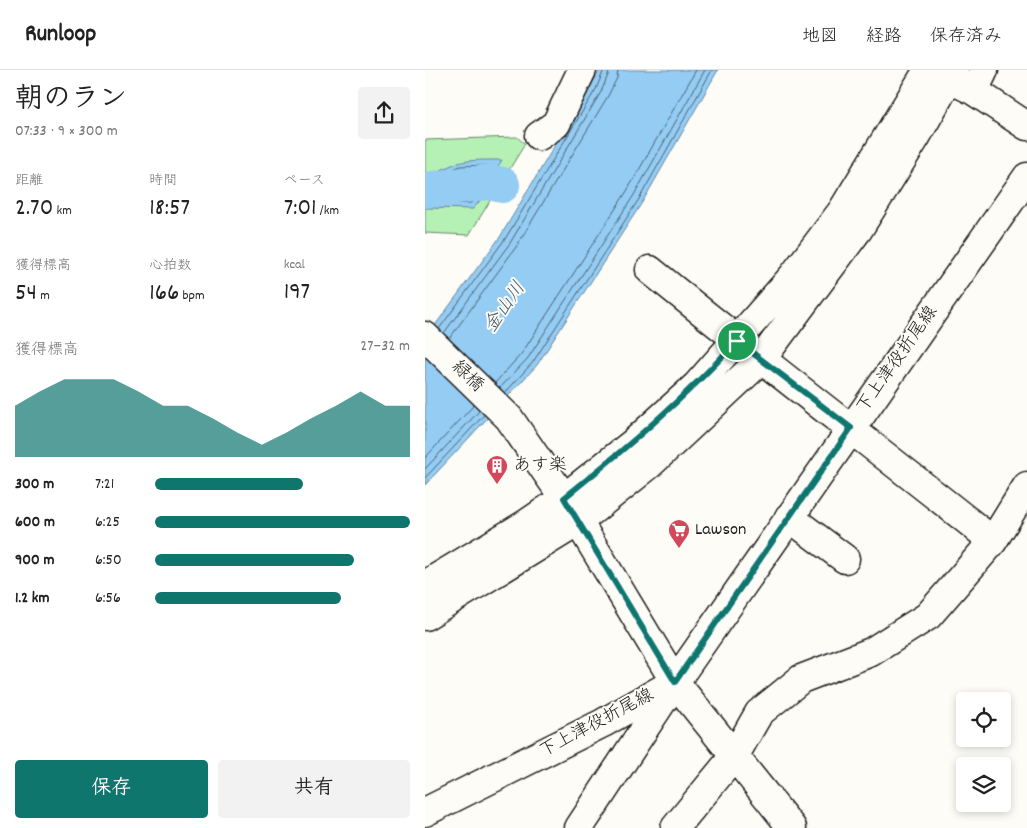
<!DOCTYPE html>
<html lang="ja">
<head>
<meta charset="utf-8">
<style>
	body { margin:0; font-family:Dekko,"Klee One",sans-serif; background:#f2f2f2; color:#222; height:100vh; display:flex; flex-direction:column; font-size:19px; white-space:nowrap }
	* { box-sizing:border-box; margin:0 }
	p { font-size:16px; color:#767676 }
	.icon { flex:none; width:28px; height:28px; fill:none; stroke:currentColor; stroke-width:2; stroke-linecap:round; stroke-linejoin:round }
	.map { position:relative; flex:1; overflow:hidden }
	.side { display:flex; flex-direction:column; background:#fff; width:425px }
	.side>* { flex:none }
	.tools { position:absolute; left:531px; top:622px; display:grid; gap:10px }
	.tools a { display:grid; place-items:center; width:55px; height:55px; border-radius:5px; background:#fff; box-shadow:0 2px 8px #0003; font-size:25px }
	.pin { position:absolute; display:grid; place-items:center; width:42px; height:42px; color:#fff; margin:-21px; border:2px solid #fff; border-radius:50%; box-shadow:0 1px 5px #0007 }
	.round { display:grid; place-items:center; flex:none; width:52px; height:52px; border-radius:5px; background:#f2f2f2 }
	.summary { display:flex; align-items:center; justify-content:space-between; height:85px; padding:0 15px }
	h1 { font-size:28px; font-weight:600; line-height:38px }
	.figures { display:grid; grid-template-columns:repeat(3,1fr); gap:8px; height:85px; padding:5px 15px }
	.figures div { display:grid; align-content:center }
	.figures b { font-size:25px; font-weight:600 }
	.figures small { font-size:14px; font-weight:400 }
	.figures p { font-size:14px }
	.chart { height:140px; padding:10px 15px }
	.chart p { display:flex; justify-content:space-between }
	.chart svg { width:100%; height:90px; margin-top:5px; fill:#0f766e; opacity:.7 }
	.primary-button { display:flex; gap:10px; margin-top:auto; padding:10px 15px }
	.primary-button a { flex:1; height:58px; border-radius:5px; background:#0f766e; color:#fff; font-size:20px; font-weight:600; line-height:58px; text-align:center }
	.primary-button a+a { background:#f2f2f2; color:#222 }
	ul { padding:0 15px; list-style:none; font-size:16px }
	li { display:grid; grid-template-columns:80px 60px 1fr; align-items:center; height:38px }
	li i { height:12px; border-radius:6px; background:#0f766e }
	header { display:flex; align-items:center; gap:30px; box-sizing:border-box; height:70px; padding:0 25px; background:#fff; border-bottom:1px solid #e0e0e0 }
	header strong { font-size:24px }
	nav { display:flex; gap:28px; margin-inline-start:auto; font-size:18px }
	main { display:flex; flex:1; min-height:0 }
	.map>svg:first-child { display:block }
	.green { fill:#b5f0b4; stroke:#688668 }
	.water { fill:#94ccf3; stroke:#64869d }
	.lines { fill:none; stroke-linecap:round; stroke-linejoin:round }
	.shore { stroke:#4c6272; stroke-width:1 }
	.river { stroke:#94ccf3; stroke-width:36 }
	.minor-casing { stroke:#1c1c1c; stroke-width:31 }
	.major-casing { stroke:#1c1c1c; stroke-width:31 }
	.minor { stroke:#fdfcf7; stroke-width:28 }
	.major { stroke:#fdfcf7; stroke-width:28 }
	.route-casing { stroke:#fff; stroke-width:10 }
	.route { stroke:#0f766e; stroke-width:6 }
	.labels { text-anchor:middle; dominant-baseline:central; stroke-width:4; stroke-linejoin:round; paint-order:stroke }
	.street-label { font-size:18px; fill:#1c1c1c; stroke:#fdfcf7 }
	.poi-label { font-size:18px; fill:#1c1c1c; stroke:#fdfcf7; text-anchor:start }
	.water-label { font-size:19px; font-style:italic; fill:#465a67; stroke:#fdfcf7 }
</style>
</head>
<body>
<header>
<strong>Runloop</strong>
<nav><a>地図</a><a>経路</a><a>保存済み</a></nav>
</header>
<main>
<section class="side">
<div class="summary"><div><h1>朝のラン</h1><p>07:33 · 9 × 300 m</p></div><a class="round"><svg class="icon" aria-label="share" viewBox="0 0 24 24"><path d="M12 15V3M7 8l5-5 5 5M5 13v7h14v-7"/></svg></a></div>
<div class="figures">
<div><p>距離</p><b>2.70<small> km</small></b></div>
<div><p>時間</p><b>18:57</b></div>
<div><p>ペース</p><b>7:01<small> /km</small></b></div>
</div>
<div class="figures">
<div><p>獲得標高</p><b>54<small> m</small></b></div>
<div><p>心拍数</p><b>166<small> bpm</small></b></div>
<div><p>kcal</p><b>197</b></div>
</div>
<div class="chart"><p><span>獲得標高</span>27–32 m</p>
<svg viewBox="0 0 160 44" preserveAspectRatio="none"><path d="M0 44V19L10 12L20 6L30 6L40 6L50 12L60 19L70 19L80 25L90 32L100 38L110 32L120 25L130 19L140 12L150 19L160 19V44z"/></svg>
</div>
<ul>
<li><b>300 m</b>7:21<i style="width:58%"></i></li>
<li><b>600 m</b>6:25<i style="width:100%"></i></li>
<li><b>900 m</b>6:50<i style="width:78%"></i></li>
<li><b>1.2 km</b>6:56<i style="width:73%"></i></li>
</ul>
<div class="primary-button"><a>保存</a><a>共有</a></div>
</section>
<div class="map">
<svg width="602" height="758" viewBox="0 0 602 758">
	<rect width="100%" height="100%" fill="#fdfcf7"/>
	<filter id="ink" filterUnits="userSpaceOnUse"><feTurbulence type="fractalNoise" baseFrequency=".02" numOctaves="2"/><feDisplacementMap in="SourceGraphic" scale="10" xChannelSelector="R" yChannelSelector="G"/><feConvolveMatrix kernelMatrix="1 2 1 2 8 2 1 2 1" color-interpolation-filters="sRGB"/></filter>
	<g filter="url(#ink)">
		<path class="green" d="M92,67L100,74L44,165L0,163V70Z"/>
		<path class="water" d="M175,0H293L218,131L112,295L0,415V269L75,167Z
			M77,90L70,101L78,102L64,126L58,127L48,139L0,138V110C31,89 41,90 77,90Z"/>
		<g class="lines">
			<path class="shore" d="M0,114L35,96L65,95L69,107L61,121L55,123L46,133H0
				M0,120L7,119L37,102L58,101L61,107C58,116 49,121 43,127H0
				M14,259L80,169L171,19L179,0
				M19,263L85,173L176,22L185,0
				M24,269L91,177L183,26L192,8L193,0
				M70,313L97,283L202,121L271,0
				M75,318L103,288L209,125L280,0
				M80,323L108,292L214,129L287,0
				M0,388L49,335
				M0,399L55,340
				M0,408L59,345"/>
			<path class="river" d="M0,120L64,112L77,115"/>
			<g class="minor-casing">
				<path id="minor" d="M509,1L549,21L602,56
					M549,21L559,0
					M114,66L131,54L157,0
					M225,200C338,292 454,380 568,471
					M0,266L84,348L139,428L250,612L367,758
					M364,447L420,489
					M0,515L101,454L139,428L207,374L272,315L368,206L417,141L503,0
					M0,546L153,452L224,395L336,290L433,160L491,67L529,0
					M154,758L250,612
					M250,758L310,685L334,643L376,609L446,582L503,546L568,471L602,416"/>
			</g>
			<g class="major-casing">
				<path id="major" d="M0,742L178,653L250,612L602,107"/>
			</g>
			<use href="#minor" class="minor"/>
			<use href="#major" class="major"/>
		</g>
	</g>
	<g class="lines" filter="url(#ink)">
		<g class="route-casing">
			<path id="route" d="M312,271L426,358L250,612L139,428C200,379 259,329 312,271Z"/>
		</g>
		<use href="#route" class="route"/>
	</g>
	<defs>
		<g id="building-pin" transform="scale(1.125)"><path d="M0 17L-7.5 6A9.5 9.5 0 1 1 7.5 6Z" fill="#d1495b" stroke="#fdfcf7"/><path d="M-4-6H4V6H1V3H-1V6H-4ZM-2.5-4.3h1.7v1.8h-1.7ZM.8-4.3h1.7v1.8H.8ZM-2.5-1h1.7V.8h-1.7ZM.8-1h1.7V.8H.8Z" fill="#fff"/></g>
		<g id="supermarket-pin" transform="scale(1.125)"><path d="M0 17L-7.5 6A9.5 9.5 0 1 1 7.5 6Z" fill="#d1495b" stroke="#fdfcf7"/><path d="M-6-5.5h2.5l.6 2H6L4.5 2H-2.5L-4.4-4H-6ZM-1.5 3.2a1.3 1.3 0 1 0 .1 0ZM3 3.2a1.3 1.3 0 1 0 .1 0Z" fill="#fff"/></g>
	</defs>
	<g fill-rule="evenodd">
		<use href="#building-pin" x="72" y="396"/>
		<use href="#supermarket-pin" x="254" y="460"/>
	</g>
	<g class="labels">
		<g class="street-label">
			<text transform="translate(473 290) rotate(-55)">下上津役折尾線</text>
			<text transform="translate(42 307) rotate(44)">緑橋</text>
			<text transform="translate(172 654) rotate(-28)">下上津役折尾線</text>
		</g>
		<g class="poi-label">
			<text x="88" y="396">あす楽</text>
			<text x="270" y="460">Lawson</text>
		</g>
		<g class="water-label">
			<text transform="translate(81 238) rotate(-55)">金山川</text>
		</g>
	</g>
</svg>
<div class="tools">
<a><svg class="icon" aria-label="locate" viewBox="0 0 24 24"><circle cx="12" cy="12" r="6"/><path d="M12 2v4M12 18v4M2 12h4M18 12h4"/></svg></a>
<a><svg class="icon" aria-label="layers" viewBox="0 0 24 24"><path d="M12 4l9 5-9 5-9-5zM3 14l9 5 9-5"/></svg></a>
</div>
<div class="pin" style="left:312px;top:271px;background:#1e9e55"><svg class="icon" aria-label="arrive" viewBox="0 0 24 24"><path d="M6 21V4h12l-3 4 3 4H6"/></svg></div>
</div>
</main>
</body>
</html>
